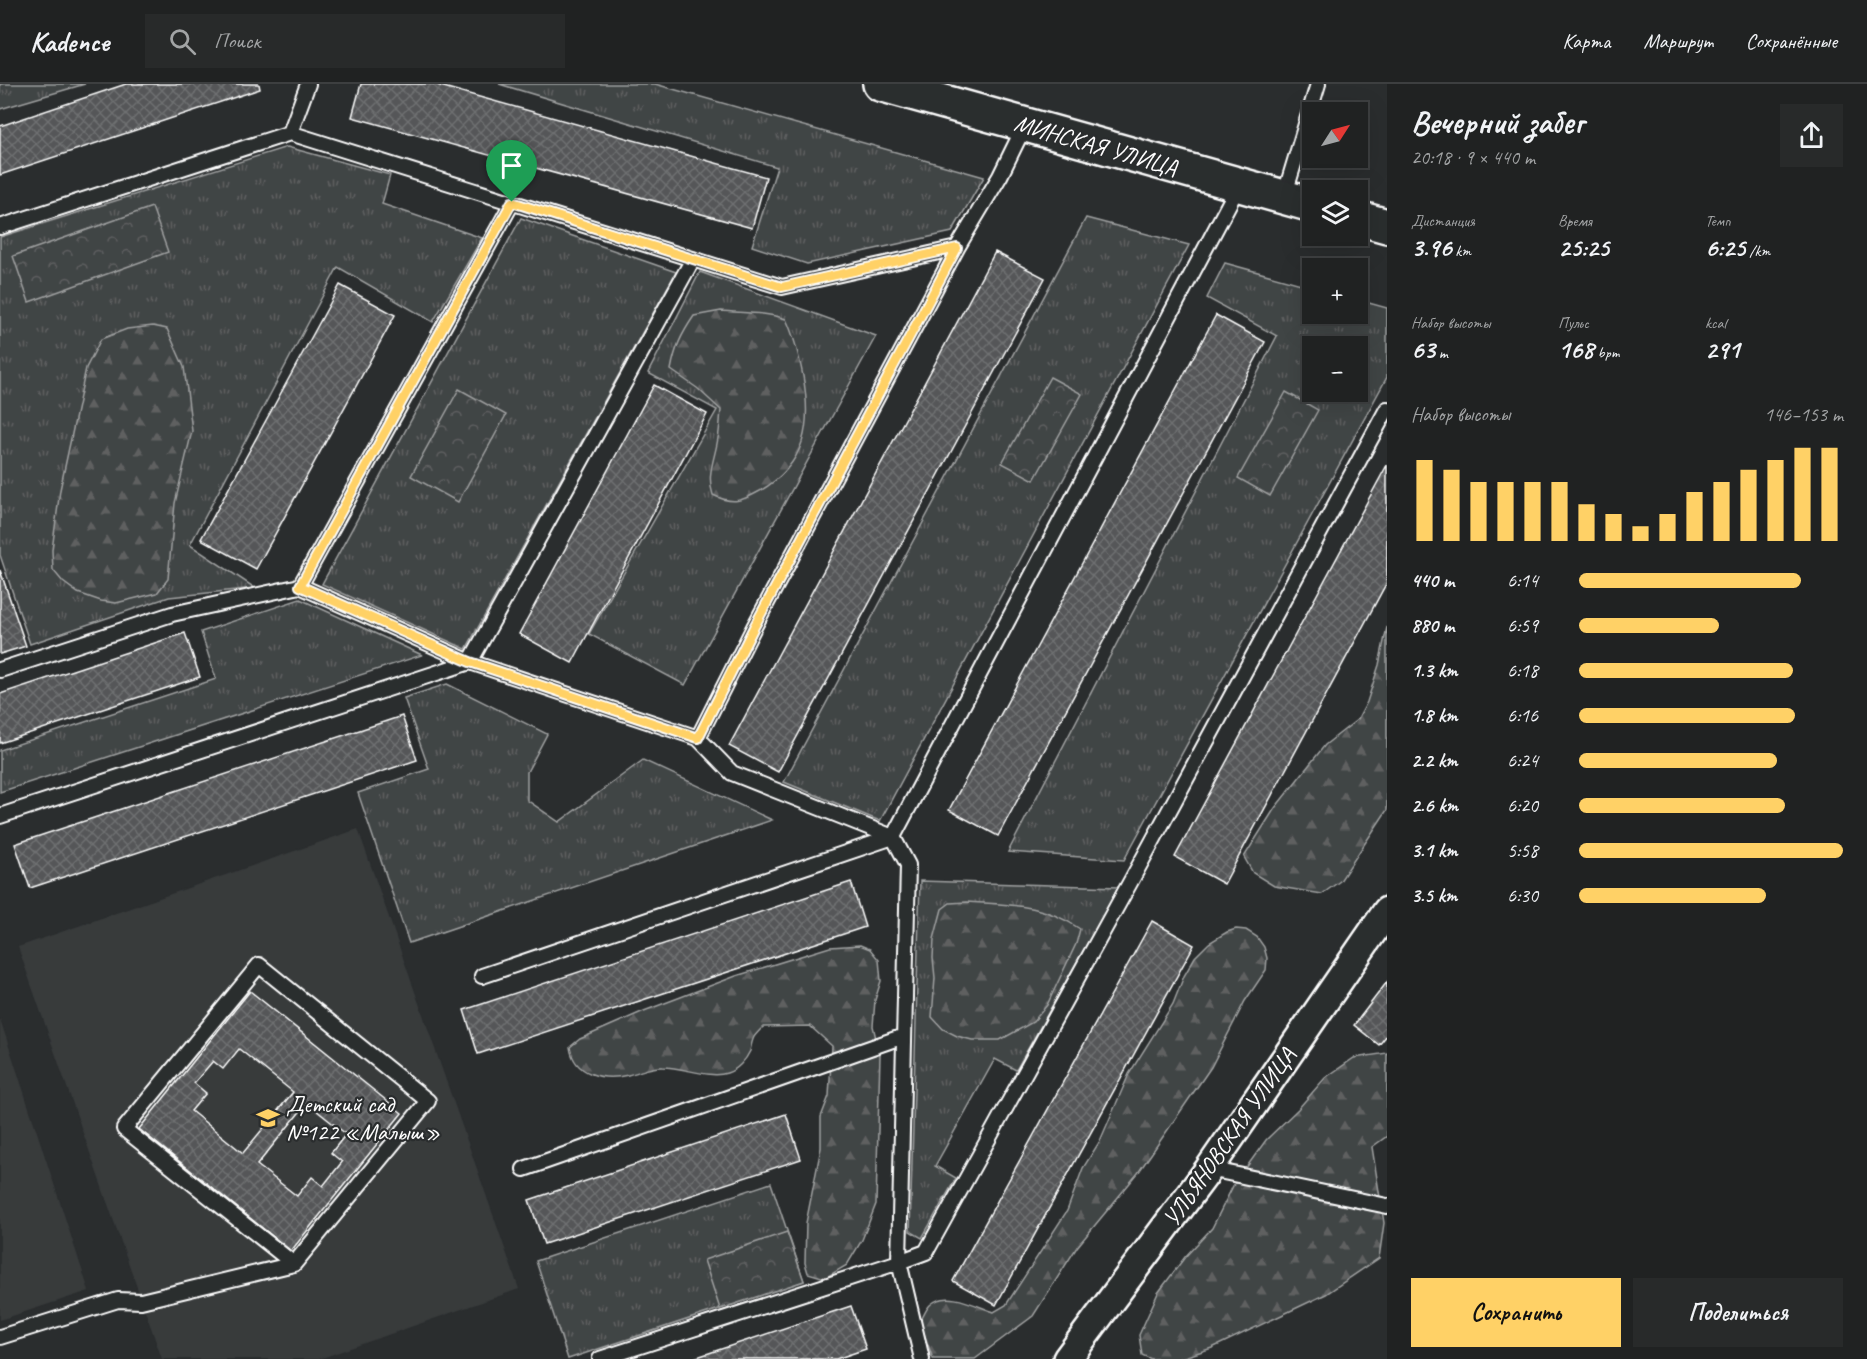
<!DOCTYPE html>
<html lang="ru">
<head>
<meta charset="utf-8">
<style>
	body { margin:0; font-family:Caveat,sans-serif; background:#282a2a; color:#f1f3f6; height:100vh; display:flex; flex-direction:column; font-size:22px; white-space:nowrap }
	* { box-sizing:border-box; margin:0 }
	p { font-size:20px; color:#a2a4a5 }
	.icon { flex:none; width:33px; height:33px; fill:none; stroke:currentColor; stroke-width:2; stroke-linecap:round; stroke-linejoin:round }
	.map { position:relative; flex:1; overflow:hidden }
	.drawer { display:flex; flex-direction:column; background:#202222; width:480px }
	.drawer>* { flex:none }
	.needle { width:39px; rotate:54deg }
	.buttons { position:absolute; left:1302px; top:18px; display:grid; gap:12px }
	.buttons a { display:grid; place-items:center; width:66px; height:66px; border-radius:0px; background:#202222; box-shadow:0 6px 24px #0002,0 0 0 2px #3d3f40; font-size:30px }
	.pin { position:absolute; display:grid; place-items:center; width:51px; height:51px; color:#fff; margin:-62px -26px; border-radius:50% 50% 50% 0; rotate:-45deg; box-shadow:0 0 6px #0007 }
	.pin .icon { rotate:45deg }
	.round { display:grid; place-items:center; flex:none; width:63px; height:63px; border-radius:0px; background:#282a2a }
	.headline { display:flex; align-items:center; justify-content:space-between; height:102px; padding:0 24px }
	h1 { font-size:33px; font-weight:700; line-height:45px }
	.figures { display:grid; grid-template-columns:repeat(3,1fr); gap:9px; height:102px; padding:6px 24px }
	.figures div { display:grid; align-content:center }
	.figures b { font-size:26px; font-weight:700 }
	.figures small { font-size:16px; font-weight:400 }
	.figures p { font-size:16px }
	.chart { height:168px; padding:12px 24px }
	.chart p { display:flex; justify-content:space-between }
	.chart svg { width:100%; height:108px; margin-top:6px; stroke:#ffd166; stroke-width:6 }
	.action { display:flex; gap:12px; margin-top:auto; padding:12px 24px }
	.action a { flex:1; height:69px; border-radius:0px; background:#ffd166; color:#111; font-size:24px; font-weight:700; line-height:69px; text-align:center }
	.action a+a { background:#282a2a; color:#f1f3f6 }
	ul { padding:0 24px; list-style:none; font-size:20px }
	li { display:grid; grid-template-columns:96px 72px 1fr; align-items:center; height:45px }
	li i { height:15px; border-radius:8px; background:#ffd166 }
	header { display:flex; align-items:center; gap:36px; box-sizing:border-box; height:84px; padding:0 30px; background:#202222; border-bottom:2px solid #3d3f40 }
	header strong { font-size:28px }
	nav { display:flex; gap:33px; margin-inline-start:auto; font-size:21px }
	.search { width:420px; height:54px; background:#282a2a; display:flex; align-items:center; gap:15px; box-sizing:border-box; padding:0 21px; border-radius:0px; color:#a2a4a5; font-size:22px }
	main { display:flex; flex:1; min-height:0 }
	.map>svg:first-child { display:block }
	.built { fill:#373a3b }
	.grass { fill:url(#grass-tufts); stroke:#a0a2a2; stroke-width:1.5; fill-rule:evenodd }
	.forest { fill:url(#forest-firs); stroke:#a0a2a2; stroke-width:1.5 }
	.park { fill:url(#park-crowns); stroke:#a0a2a2; stroke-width:1.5 }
	.building { fill:url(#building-cross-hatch); stroke:#fff; stroke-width:1.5; fill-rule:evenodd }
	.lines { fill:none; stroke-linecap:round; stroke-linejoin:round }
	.service-casing { stroke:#fff; stroke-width:18 }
	.minor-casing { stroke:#fff; stroke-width:32 }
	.secondary-casing { stroke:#fff; stroke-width:38 }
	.service { stroke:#2a2d2e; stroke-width:14 }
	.minor { stroke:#2a2d2e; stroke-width:27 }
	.secondary { stroke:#2a2d2e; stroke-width:33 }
	.route-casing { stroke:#fff; stroke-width:12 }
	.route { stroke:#ffd166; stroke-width:8 }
	.labels { text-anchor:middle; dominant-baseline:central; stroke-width:4.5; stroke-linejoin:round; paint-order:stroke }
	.street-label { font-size:24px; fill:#fff; stroke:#2a2d2e }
	.poi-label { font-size:24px; fill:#fff; stroke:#2a2d2e; text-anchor:start }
</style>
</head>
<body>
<header>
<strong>Kadence</strong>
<div class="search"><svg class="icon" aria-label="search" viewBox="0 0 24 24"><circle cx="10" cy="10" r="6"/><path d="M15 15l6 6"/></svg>Поиск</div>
<nav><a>Карта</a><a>Маршрут</a><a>Сохранённые</a></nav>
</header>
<main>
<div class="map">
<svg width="1387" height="1275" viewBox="0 0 1387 1275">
	<defs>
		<pattern id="grass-tufts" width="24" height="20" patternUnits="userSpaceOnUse" patternTransform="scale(1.5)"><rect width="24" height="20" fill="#414445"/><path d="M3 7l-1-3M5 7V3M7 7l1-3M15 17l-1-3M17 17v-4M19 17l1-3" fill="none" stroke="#5e6061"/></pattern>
		<pattern id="forest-firs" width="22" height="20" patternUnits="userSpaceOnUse" patternTransform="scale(1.5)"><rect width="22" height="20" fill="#414445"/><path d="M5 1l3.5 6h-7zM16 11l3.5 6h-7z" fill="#5e6061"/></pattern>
		<pattern id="park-crowns" width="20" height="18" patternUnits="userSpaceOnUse" patternTransform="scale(1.5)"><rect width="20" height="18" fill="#414445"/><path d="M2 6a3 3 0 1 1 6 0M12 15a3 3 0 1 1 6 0" fill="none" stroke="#5e6061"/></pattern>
		<pattern id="building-cross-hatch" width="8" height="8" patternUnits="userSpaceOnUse" patternTransform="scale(1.5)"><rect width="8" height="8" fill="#555758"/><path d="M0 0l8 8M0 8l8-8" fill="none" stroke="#6e7071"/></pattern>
	</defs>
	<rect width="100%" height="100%" fill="#2a2d2e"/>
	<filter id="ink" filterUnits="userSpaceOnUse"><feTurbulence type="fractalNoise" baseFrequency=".0167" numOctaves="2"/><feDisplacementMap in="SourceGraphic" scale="12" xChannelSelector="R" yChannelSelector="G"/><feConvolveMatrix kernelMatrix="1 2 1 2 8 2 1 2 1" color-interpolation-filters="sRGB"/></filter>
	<g filter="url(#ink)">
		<path class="built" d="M358,745L519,1205L319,1275H162L18,863Z
			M0,935L89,1207L0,1236Z"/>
		<path class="grass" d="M0,0H85L0,25Z
			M499,0H655L984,93L952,148L807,180L752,162L777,83Z
			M287,63L390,91L382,120L482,154L433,238L338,183L190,461L255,504L169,513L30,560L0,471V153Z
			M521,134L676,188L466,565L322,500Z
			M1086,134L1189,161L880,737L784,698Z
			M1225,179L1312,203V230H1358V216L1387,224V293L1124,776L1008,768L1277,252L1207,214ZM1312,262H1358V308H1312Z
			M700,188L876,252L685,601L589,550L717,326L648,289Z
			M300,515L422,571L0,708V666L216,595L201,548Z
			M447,600L547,650L527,688V716L559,738L643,676L772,736L409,859L358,709L429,685L404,614Z
			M920,797L1119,803L1016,986L995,975L935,1082L956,1094L922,1154L910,1147Z
			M771,1099L804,1197L568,1275L536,1177Z"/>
		<path class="forest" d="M721,227C742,229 766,228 786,235C795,254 799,272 803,292C812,341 806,380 760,407C742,417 733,421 713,411C706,390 715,375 718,354C720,345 720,335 721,326L697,304L671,286C675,264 681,251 694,232Z
			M153,242L167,245L184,283L192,347L175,419L168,495L157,509L116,519L101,517L78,509L63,498L53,486L52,466L60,406L86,284L101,255L127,245Z
			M1387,543V726L1340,797L1322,810L1274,802L1253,789L1244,773L1275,724L1325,661L1358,635L1367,618L1379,581Z
			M967,818C1010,821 1042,819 1080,845L1076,860L1047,921L1033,938L1000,956H972L957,952L943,945L932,933L935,894L933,874L934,855L942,825L950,819Z
			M1236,845L1246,846L1257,853L1264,863L1267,874L1266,886L1245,917L1211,983L1138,1089L1077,1163L1033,1232L975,1275H933L920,1238C923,1233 926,1225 930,1221C947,1205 976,1222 994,1228L1006,1221L1067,1127L1083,1084L1100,1057L1129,990L1173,920L1184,892L1195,873L1209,859L1227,848Z
			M860,861L870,865L879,876L881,897L875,916L873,942L880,971L876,1120L862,1156L847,1181L825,1194L808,1189L805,1179L806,1139L821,1064V1033L829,1012L832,962L810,942L763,943C760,946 756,950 754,953C752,957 751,962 750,967C746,976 737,986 727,989C709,995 684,983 663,983C651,982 640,988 628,991C603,997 574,991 570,963L580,955L644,927L736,892L830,863Z
			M1387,969V1052L1372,1063L1384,1139L1379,1174L1326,1210L1212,1264L1178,1275H1151L1142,1271L1139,1251L1158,1209L1185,1173L1212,1144L1233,1102L1266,1056L1298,1025L1325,994L1354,974Z"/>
		<path class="park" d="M152,123L168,168L29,218L13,172Z
			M1050,293L1082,310L1034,396L1002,379Z
			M459,305L506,331L458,418L411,392Z
			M1286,308L1318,326L1270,412L1238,394Z
			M787,1148L804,1197L720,1225L704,1176Z"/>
		<path class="building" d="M126,0H259L260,5L0,91V42Z
			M361,0H433L766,93L752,144L352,33Z
			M995,168L1045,194L778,688L729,662Z
			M340,201L395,231L256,485L201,455Z
			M1216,231L1265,258L998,752L949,726Z
			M654,301L707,330L572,579L519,550Z
			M1387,381V498L1224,800L1175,773Z
			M0,486L26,562L0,570Z
			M185,549L200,593L0,659V610Z
			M402,632L417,676L30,804L15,760Z
			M851,798L865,843L478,970L464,926Z
			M1152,837L1194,861L996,1221L953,1197Z
			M1387,898V951L1379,961L1354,941Z
			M250,907L402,1029L291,1167L139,1045ZM239,965L293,1008L243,1069L191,1027L206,1009L194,999L213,977L223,985ZM307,1019L346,1050L331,1069L342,1078L323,1102L312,1093L297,1112L257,1081Z
			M786,1030L801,1075L544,1160L529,1116Z
			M851,1222L866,1265L836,1275H691Z"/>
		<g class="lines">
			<g class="service-casing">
				<path id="service" d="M290,49L308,0
					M1284,113L1318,0
					M0,143L290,49L782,203L957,164L754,543L698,654
					M957,164L1000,92L1025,41
					M300,502L512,119
					M0,586L172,530L300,502L470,578L693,175
					M0,732L470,578L698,654L732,689L893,753
					M482,892L893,753
					M524,1085L904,952
					M1209,1085L1387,1122
					M0,1253L118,1216L141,1217L294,1180L428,1017L259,881L124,1045L294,1180
					M600,1275L899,1178L908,781L893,753L1239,101
					M922,1275L899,1178L926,1168L1132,795L1387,325"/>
			</g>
			<g class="minor-casing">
				<path id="minor" d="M1067,1275L1209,1085L1387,827"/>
			</g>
			<g class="secondary-casing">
				<path id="secondary" d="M880,0L1312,121
					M1358,134L1387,142"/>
			</g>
			<use href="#service" class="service"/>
			<use href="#minor" class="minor"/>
			<use href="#secondary" class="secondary"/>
		</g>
	</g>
	<g class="lines" filter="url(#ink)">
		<g class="route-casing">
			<path id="route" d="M512,118L782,203L957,164L754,543L698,654L470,578L300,502Z"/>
		</g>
		<use href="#route" class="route"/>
	</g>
	<defs>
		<g id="school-bare" transform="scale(1.8)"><path d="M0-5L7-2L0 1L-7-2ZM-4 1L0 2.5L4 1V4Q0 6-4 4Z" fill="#ffd166" stroke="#2a2d2e" stroke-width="2.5" paint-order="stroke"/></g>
	</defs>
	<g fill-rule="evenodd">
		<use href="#school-bare" x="268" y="1034"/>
	</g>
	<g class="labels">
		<g class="street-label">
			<text transform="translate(1096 61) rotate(16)">МИНСКАЯ УЛИЦА</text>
			<text transform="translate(1229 1053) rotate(-55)">УЛЬЯНОВСКАЯ УЛИЦА</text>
		</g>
		<g class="poi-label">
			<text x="286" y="1020">Детский сад<tspan x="286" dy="28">№122 «Малыш»</tspan></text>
		</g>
	</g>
</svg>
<div class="buttons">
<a><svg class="needle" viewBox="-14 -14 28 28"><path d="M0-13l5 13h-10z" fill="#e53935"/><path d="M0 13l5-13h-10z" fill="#a2a4a5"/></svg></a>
<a><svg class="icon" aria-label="layers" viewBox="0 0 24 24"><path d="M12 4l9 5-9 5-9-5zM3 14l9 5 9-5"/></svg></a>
<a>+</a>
<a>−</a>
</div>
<div class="pin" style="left:512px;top:118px;background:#1e9e55"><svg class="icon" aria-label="arrive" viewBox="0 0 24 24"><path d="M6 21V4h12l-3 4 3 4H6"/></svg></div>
</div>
<section class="drawer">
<div class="headline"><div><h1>Вечерний забег</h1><p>20:18 · 9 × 440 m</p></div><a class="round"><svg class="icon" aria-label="share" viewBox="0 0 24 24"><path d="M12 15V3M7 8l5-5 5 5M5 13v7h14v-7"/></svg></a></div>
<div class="figures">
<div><p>Дистанция</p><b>3.96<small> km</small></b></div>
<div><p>Время</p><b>25:25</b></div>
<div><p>Темп</p><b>6:25<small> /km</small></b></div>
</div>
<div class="figures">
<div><p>Набор высоты</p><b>63<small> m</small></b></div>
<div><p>Пульс</p><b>168<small> bpm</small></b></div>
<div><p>kcal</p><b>291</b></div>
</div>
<div class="chart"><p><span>Набор высоты</span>146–153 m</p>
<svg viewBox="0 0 160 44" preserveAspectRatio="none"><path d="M5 44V11M15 44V15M25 44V20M35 44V20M45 44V20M55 44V20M65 44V29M75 44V33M85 44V38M95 44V33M105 44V24M115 44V20M125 44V15M135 44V11M145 44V6M155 44V6"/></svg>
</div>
<ul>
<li><b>440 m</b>6:14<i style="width:84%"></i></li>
<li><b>880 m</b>6:59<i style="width:53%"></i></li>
<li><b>1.3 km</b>6:18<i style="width:81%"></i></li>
<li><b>1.8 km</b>6:16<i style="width:82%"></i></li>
<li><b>2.2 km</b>6:24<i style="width:75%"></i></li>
<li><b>2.6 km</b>6:20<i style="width:78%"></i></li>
<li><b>3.1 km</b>5:58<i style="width:100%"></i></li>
<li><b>3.5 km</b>6:30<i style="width:71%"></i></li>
</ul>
<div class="action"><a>Сохранить</a><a>Поделиться</a></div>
</section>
</main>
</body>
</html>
